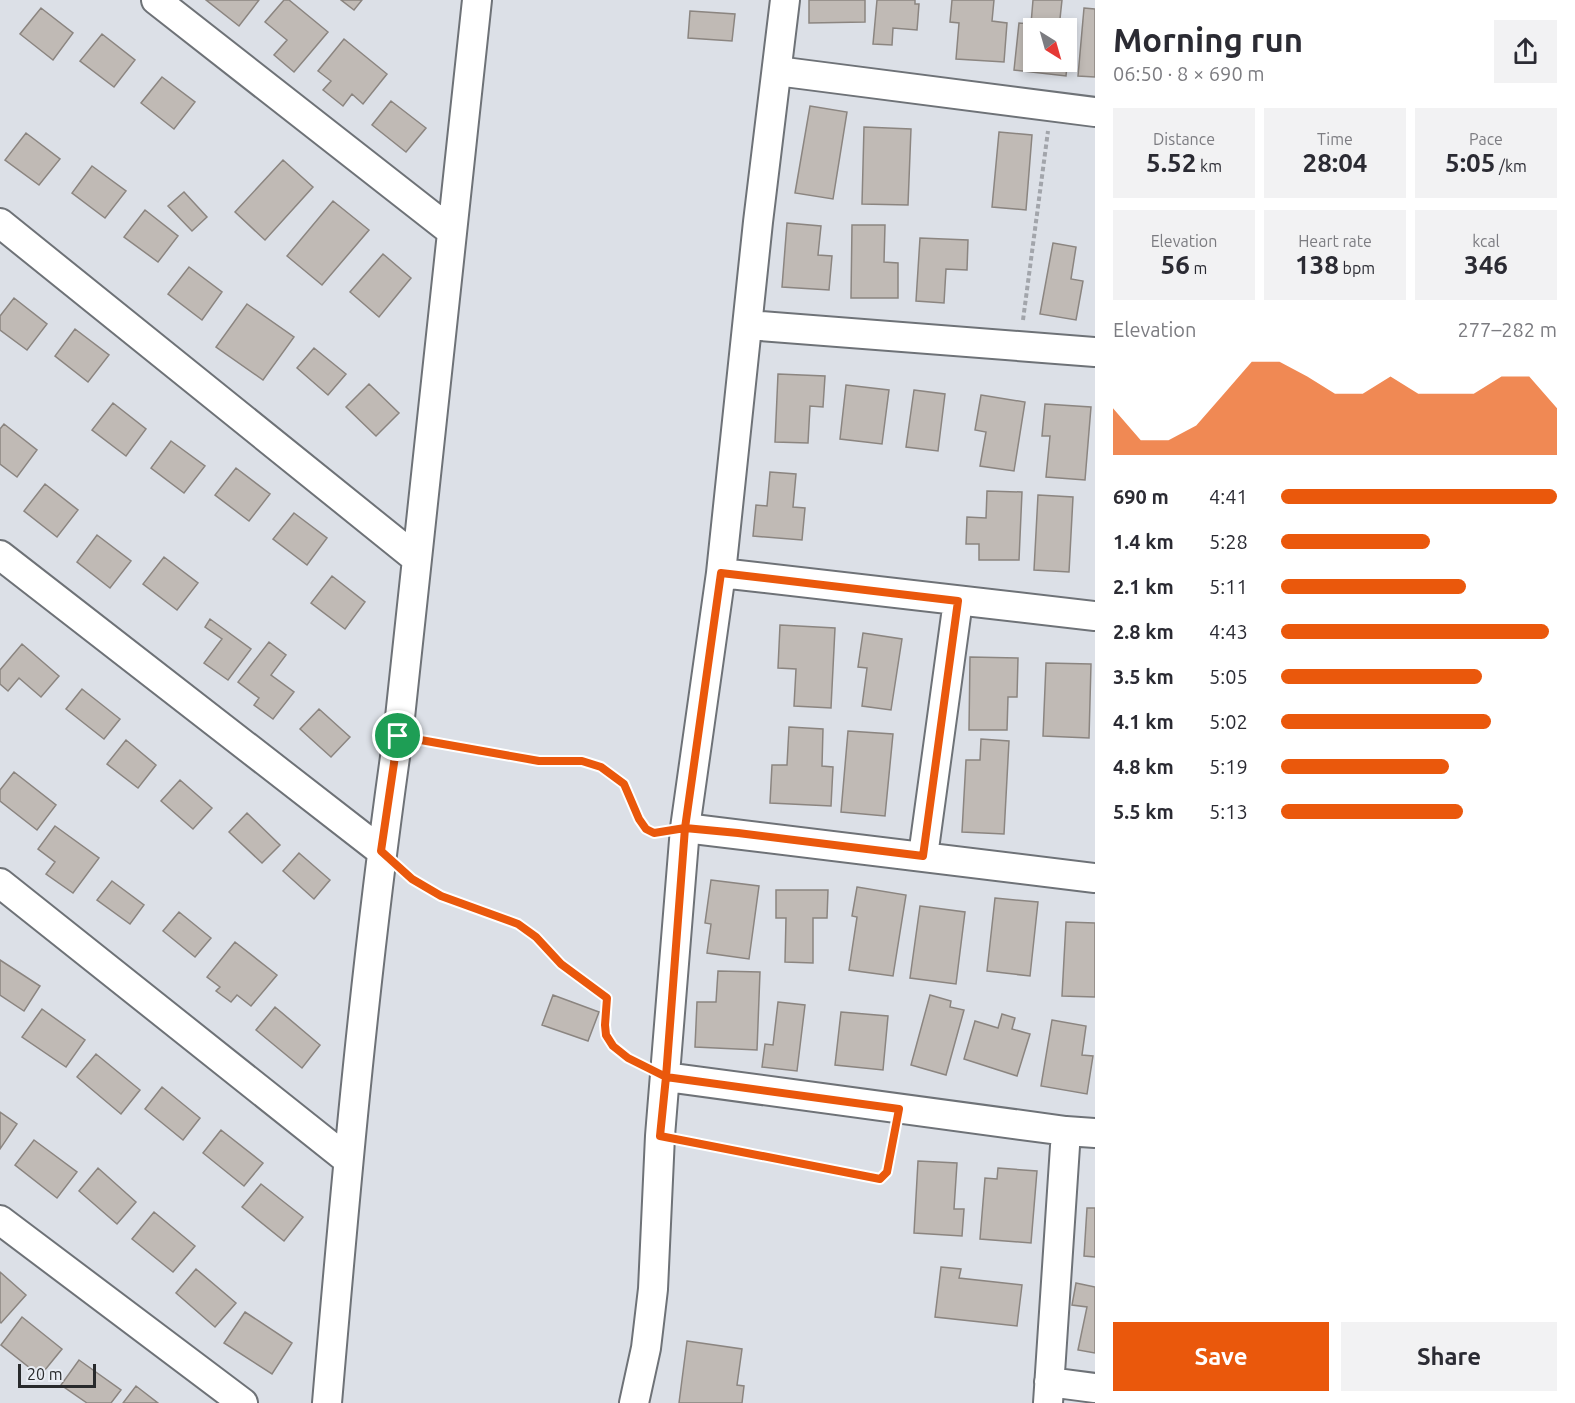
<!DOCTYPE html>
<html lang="en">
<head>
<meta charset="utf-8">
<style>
	body { margin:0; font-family:Ubuntu,sans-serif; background:#f2f2f3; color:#2b2b33; height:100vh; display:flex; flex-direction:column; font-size:22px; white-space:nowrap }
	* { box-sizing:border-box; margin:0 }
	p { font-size:20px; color:#7c7c81 }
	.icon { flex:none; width:33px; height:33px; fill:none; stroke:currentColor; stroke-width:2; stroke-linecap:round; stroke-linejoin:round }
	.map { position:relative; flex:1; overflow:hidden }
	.drawer { display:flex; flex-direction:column; background:#fff; width:480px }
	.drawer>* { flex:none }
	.needle { width:39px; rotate:143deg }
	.buttons { position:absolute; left:1023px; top:18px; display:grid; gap:12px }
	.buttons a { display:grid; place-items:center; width:54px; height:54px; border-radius:0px; background:#fff; box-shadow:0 3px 9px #0003; font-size:30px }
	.scale { position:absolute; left:18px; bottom:15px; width:78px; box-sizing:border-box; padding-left:6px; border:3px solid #282a2c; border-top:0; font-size:16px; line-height:21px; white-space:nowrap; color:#282a2c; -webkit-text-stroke:4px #e9edf4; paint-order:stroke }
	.pin { position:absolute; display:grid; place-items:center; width:51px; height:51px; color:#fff; margin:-26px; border:3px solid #fff; border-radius:50%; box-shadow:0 2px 6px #0007 }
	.round { display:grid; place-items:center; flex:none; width:63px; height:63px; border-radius:0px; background:#f2f2f3 }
	.summary { display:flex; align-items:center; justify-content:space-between; height:102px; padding:0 18px }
	h1 { font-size:33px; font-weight:600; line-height:45px }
	.figures { display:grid; grid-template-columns:repeat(3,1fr); gap:9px; height:102px; padding:6px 18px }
	.figures div { display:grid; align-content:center; border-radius:0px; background:#f2f2f3; text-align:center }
	.figures b { font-size:26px; font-weight:600 }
	.figures small { font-size:16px; font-weight:400 }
	.figures p { font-size:16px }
	.chart { height:168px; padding:12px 18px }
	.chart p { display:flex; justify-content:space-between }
	.chart svg { width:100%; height:108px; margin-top:6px; fill:#ea580c; opacity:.7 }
	.cta { display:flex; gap:12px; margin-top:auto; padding:12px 18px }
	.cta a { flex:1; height:69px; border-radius:0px; background:#ea580c; color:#fff; font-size:24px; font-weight:600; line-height:69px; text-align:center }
	.cta a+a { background:#f2f2f3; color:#2b2b33 }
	ul { padding:0 18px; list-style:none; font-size:20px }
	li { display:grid; grid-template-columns:96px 72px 1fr; align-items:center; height:45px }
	li i { height:15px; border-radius:8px; background:#ea580c }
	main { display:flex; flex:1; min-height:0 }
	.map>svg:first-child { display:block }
	.building { fill:#c0bab5; stroke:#8b8580; stroke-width:1.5 }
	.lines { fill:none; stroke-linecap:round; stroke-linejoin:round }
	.street-casing { stroke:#6e7277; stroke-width:32 }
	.path { stroke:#a2a5ab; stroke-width:4; stroke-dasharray:4.5 3; stroke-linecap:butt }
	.street { stroke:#fff; stroke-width:28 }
	.route-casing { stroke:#fff; stroke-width:12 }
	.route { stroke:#ea580c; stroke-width:8 }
</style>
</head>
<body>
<main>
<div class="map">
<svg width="1095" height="1403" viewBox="0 0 1095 1403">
	<rect width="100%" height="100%" fill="#dce0e7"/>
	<path class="building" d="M206,0H259L239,26Z
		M284,0H289L328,32L294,72L274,55L287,40L265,22Z
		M341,0H362L354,10Z
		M809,0H865V22L809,23Z
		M877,0H915V4H919L917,30L893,28L892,45L873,44Z
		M952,0H994L992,21L1007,23L1004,62L956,59L959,23L950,22Z
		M1033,0H1062L1059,28H1034V62H1066V35H1070L1066,76L1014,70L1019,23L1031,24Z
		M41,8L73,33L53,60L20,34Z
		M1084,8L1095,9V77L1078,76Z
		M690,11L735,14L732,41L688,38Z
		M102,34L135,60L114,87L80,61Z
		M344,39L387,74L363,104L352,94L343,106L323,90L331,81L318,71Z
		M162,77L195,102L174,129L141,103Z
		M391,101L426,128L406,152L372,125Z
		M810,106L847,112L833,199L795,193Z
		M864,127L911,129L908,205L862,204Z
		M999,132L1032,135L1026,210L992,207Z
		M26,133L60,159L39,185L5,160Z
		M283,160L313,187L265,240L235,212Z
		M92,166L126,191L105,218L72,193Z
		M184,192L207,217L192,231L168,206Z
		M333,201L369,230L322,285L287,256Z
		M145,210L178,236L158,262L124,237Z
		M787,223L821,226L818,255L832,256L829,290L782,287Z
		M852,225H885L884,262L898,263V298H851Z
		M920,238L968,240L967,270L946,269L944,303L916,301Z
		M1053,243L1076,247L1071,279L1083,281L1076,320L1040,314Z
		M383,254L411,278L379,317L350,292Z
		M189,267L222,292L202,320L168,294Z
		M14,298L47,324L27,350L0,330V316Z
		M247,304L294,337L263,380L216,347Z
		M75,329L109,355L88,382L55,356Z
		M314,348L346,374L328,395L297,368Z
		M778,374L825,376L823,407L810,406L808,443L775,442Z
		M369,384L399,413L376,436L346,407Z
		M846,385L889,390L882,444L840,439Z
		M914,390L945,394L938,451L906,447Z
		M981,395L1025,402L1014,471L980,466L986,432L975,430Z
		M113,403L146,429L126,456L92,430Z
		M1045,404L1091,407L1085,480L1046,477L1050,436H1042Z
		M4,424L37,450L17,477L0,464V429Z
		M171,441L205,466L184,493L151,468Z
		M236,468L270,494L249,521L215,495Z
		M770,472L796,474L793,507L805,508L802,540L753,536L756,505L767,506Z
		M45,484L78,510L57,537L24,511Z
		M987,491L1022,492L1019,560H979V544H966L967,517L986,518Z
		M1038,495L1073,497L1069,572L1034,570Z
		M294,513L327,538L307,565L273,539Z
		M97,535L131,561L110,588L77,562Z
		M164,557L198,583L177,610L143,584Z
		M332,576L365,602L345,629L311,603Z
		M210,619L251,649L228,680L204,663L222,639L205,627Z
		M780,625L835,628L831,708L794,706L796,669L778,668Z
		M863,633L902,639L891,710L862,706L867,668L858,667Z
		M269,642L286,655L271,675L294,692L273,719L254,705L259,698L238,682Z
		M22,644L59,676L41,697L19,678L8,691L0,684V670Z
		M970,657L1018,658L1017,697H1008L1007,730H969Z
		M1046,663L1091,664L1089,738L1043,736Z
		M82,689L120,719L104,739L66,709Z
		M319,709L350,737L331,757L300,729Z
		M789,727L823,729L822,766L833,767L831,806L770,803L772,765H787Z
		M848,731L893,734L885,816L841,812Z
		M981,739L1009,741L1004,834L962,832L966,760H980Z
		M126,740L156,765L138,788L107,764Z
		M14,772L56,805L37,830L0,801V790Z
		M180,780L212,808L193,829L161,801Z
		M247,813L280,845L262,863L229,832Z
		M55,826L99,858L73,893L46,874L55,862L38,849Z
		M299,853L330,880L314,899L283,871Z
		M711,880L759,886L749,959L707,953L711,924L705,923Z
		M112,881L144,905L130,924L97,900Z
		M857,887L906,895L893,976L849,970L857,917L852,916Z
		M776,890H828L827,918H813V963L785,962L786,918H776Z
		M995,898L1038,902L1030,976L987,971Z
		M920,906L965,912L956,984L910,978Z
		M179,912L211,938L195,957L163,931Z
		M1066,922L1095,923V997L1062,996Z
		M235,942L277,975L251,1006L237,995L231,1002L216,991L220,987L207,977Z
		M0,960L40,986L24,1011L0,995Z
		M718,971L760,972L757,1050L695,1047L697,1002H716Z
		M553,995L599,1012L588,1041L542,1025Z
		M930,995L951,1001L950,1007L964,1010L946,1075L911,1065Z
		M778,1002L805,1005L797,1071L762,1067L765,1044L773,1045Z
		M275,1007L320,1045L302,1068L256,1030Z
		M42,1009L85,1040L66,1067L22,1037Z
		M841,1012L888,1016L883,1070L835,1065Z
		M1002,1014L1015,1018L1012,1029L1030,1034L1017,1076L964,1059L975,1021L998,1028Z
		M1052,1020L1086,1026L1082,1055L1093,1056L1087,1094L1041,1086Z
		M96,1054L140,1090L121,1114L77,1077Z
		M162,1087L200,1118L183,1140L145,1109Z
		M0,1112L17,1124L0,1149Z
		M221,1130L263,1163L244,1186L203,1153Z
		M34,1140L77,1172L57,1198L15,1165Z
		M918,1161L957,1163L954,1209H964L962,1236L914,1233Z
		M98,1168L136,1202L117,1224L79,1191Z
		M998,1168L1037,1171L1031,1243L980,1239L985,1178L997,1179Z
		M261,1184L303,1217L284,1241L242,1207Z
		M1087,1208H1095V1257L1084,1256Z
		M154,1212L195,1246L173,1272L132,1239Z
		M941,1267L961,1269L959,1278L1022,1285L1017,1326L935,1317Z
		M196,1269L236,1303L215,1327L176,1293Z
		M0,1272L26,1295L1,1323L0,1322Z
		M1076,1283L1095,1287V1353L1078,1350L1087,1307L1072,1305Z
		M245,1312L292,1343L272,1374L224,1343Z
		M22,1317L62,1349L40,1376L1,1345Z
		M687,1341L742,1349L737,1385L744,1386L742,1403H679Z
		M79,1360L121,1390L111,1403H87L61,1385Z
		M136,1386L158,1403H123Z"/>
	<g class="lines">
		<g class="street-casing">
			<path id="street" d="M156,0L451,231
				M777,71L1095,112
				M0,223L417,559
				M748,325L1095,352
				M0,555L381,851
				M721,573L1095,616
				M685,828L1095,878
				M923,856L958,601
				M0,883L348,1160
				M666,1077L1066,1131
				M0,1220L243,1403
				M1049,1382L1095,1388
				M327,1403C346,1180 366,958 398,736L477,0
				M634,1403L646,1348L653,1289L660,1136L685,828L721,573L758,222L785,0
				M1048,1403L1066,1131L1095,1133"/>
		</g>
		<path class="path" d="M1023,320L1048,131
			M423,741L539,761H582L601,767L624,784L639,820L646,829L657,833
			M406,873L441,896L518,924L550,949L561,964L607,998L606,1035L619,1052L638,1063
			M685,1141L880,1179L887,1172L894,1134"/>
		<use href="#street" class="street"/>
	</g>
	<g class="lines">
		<g class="route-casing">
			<path id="route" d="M398,736L381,851L412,879L441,896L518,924L536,937L561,964L607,998L605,1025L606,1035L613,1046L628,1058L666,1077L660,1136L880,1179L887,1172L899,1109L666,1077L685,828L721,573L958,601L923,856L738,833L685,828L654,833L646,829L639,819L624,784L601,767L582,761H539L398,736"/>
		</g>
		<use href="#route" class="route"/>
	</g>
</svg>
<div class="buttons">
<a><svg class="needle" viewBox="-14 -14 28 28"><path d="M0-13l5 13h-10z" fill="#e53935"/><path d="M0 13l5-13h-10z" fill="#7c7c81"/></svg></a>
</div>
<div class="scale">20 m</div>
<div class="pin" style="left:398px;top:736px;background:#1e9e55"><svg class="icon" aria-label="arrive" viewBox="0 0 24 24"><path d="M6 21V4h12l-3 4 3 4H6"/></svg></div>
</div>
<section class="drawer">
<div class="summary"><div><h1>Morning run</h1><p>06:50 · 8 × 690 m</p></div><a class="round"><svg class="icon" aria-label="share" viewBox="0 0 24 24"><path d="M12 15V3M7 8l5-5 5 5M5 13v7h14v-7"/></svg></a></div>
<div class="figures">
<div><p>Distance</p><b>5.52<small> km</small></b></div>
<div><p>Time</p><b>28:04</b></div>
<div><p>Pace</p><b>5:05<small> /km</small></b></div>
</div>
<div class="figures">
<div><p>Elevation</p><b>56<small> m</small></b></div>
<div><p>Heart rate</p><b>138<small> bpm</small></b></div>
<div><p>kcal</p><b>346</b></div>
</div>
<div class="chart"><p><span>Elevation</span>277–282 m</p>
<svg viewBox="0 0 160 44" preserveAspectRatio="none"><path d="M0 44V25L10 38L20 38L30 32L40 19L50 6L60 6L70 12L80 19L90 19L100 12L110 19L120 19L130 19L140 12L150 12L160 25V44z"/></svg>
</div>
<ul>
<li><b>690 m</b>4:41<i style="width:100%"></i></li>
<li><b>1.4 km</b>5:28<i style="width:54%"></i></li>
<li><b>2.1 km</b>5:11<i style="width:67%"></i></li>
<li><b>2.8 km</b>4:43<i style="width:97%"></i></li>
<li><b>3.5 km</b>5:05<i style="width:73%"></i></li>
<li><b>4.1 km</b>5:02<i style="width:76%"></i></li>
<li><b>4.8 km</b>5:19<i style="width:61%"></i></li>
<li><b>5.5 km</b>5:13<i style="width:66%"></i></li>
</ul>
<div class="cta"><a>Save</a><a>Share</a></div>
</section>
</main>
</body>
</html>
